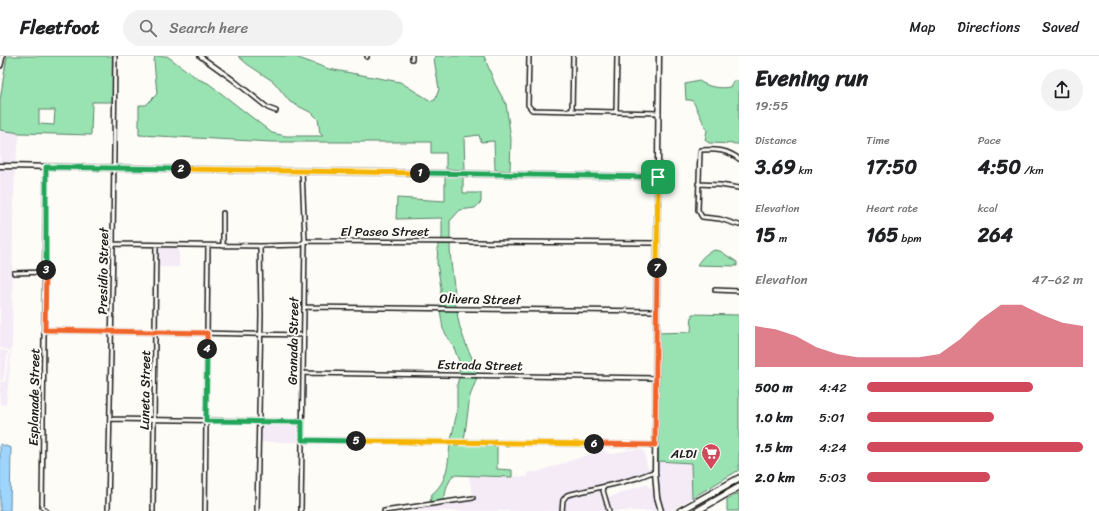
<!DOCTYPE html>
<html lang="en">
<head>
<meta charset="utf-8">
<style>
	body { margin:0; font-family:Sriracha,sans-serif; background:#f2f2f2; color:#202124; height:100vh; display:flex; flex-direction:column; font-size:15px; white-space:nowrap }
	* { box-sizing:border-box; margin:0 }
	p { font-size:13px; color:#757577 }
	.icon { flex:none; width:22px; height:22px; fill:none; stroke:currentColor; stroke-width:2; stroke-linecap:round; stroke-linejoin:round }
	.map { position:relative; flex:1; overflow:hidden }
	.sheet { display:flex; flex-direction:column; background:#fff; width:360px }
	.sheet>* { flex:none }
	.pin { position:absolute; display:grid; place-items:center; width:34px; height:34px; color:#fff; margin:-17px; border-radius:8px; box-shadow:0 2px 6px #0006 }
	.km { position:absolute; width:20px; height:20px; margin:-10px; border-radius:50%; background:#222; color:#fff; font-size:11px; line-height:20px; text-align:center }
	.round { display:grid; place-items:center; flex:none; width:42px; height:42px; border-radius:21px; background:#f2f2f2 }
	.overview { display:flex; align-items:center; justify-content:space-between; height:68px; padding:0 16px }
	h1 { font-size:22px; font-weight:700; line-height:30px }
	.stats { display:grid; grid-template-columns:repeat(3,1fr); gap:6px; height:68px; padding:4px 16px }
	.stats div { display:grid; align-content:center }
	.stats b { font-size:20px; font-weight:700 }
	.stats small { font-size:11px; font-weight:400 }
	.stats p { font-size:11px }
	.chart { height:112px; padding:8px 16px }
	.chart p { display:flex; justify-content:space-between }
	.chart svg { width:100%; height:72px; margin-top:4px; fill:#d1495b; opacity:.7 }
	ul { padding:0 16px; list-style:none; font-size:13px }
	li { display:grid; grid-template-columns:64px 48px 1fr; align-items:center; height:30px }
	li i { height:10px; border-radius:5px; background:#d1495b }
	header { display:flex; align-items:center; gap:24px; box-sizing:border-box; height:56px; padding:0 20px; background:#fff; border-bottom:1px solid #e0e0e0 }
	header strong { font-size:19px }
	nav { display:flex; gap:22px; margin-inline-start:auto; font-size:14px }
	.search { width:280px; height:36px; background:#f2f2f2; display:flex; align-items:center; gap:10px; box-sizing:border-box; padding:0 14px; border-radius:22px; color:#757577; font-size:15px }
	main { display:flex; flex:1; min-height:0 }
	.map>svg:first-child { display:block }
	.built { fill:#f4ebf6 }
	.green { fill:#99e3b2; stroke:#5a8067; fill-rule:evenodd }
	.water { fill:#9ed5fd; stroke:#6a8ba3 }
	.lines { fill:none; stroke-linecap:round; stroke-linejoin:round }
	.street-casing { stroke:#1c1c1c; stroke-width:6 }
	.secondary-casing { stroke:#1c1c1c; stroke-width:7 }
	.highway-casing { stroke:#1c1c1c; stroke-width:8 }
	.street { stroke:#fdfcf7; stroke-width:3 }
	.secondary { stroke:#fdfcf7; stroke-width:4 }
	.highway { stroke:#fdfcf7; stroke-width:5 }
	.split-1-casing { stroke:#fff; stroke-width:8 }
	.split-2-casing { stroke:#fff; stroke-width:8 }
	.split-3-casing { stroke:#fff; stroke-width:8 }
	.split-4-casing { stroke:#fff; stroke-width:8 }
	.split-5-casing { stroke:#fff; stroke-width:8 }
	.split-6-casing { stroke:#fff; stroke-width:8 }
	.split-7-casing { stroke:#fff; stroke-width:8 }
	.split-8-casing { stroke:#fff; stroke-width:8 }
	.split-1 { stroke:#22a559; stroke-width:5 }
	.split-2 { stroke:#f5b400; stroke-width:5 }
	.split-3 { stroke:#22a559; stroke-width:5 }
	.split-4 { stroke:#f0652b; stroke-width:5 }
	.split-5 { stroke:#22a559; stroke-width:5 }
	.split-6 { stroke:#f5b400; stroke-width:5 }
	.split-7 { stroke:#f0652b; stroke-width:5 }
	.split-8 { stroke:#f5b400; stroke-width:5 }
	.labels { text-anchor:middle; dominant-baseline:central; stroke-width:4; stroke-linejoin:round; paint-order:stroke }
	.street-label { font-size:13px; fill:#1c1c1c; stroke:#fdfcf7 }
	.poi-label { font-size:13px; fill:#1c1c1c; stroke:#fdfcf7; text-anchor:end }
</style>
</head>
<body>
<header>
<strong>Fleetfoot</strong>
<div class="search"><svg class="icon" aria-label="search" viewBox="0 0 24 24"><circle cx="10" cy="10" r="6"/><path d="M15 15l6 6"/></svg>Search here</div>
<nav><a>Map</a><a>Directions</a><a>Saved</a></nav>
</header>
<main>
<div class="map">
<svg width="739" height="455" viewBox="0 0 739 455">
	<rect width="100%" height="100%" fill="#fdfcf7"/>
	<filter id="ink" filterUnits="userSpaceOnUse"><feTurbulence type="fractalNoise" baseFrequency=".025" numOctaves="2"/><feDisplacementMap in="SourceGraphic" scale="8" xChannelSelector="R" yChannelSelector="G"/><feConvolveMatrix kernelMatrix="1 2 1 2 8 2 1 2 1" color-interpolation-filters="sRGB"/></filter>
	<g filter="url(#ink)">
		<path class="built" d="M0,74L20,77L15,109H0Z
			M0,112L15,113L13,165L12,290L6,349L0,348V325L3,326L5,325L10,296L9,294L0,292Z
			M158,191H179V211H158Z
			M0,294L8,295L3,324H0Z
			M259,367L300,368L301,386H259Z
			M657,388L658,405L691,407L692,442L670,455H662L658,441Z
			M596,390H607L604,394L605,397L613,398L628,394L641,393L644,395L647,410L650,413H653L654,391V415L646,416L637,420L619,425L567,437L561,443V455H397L474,443L468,419L528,421V416H537L596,396Z
			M653,418L655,442L659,455H611L606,438L609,441L647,428L648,431L651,432L654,430Z
			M601,433L607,455H564V445L568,441Z"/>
		<path class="green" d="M7,0H113V46H92L91,79L20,77L0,74V44ZM39,54H55L54,69L39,68Z
			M155,0H167L198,23L208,27L272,77L286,80H323L320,77L318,63L312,57L290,46L274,26L247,8L238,0H293L329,13L400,26L431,45L435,44L439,33L434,3L436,0H484L495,28L506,48L511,83L510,115L495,114L494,85L481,86L479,79L464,81L465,114L446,113V97H431V86H272L139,79V49H146L157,38L154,5Z
			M699,25C709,31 718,33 730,31L733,25H739V88L709,87L705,84L707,74L694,47L691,44H686L685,28Z
			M445,119L463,120V137H481V146L475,152L460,154L450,165V184H442V162L396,163L397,142L445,145Z
			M438,188H450C450,209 455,229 456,251L440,250L441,232L437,207Z
			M715,194L720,195L737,206V210L697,209C702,201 706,197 715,194Z
			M440,254H457C458,274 469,295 477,313V317H459V305L454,292L443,273Z
			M692,258L739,259V414L692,442L691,407L658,405V277L691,276Z
			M459,321L477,322L470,340L464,385L451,384L457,356V329Z
			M450,388L497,389V413L512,414V421L453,419L447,430L444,444L430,446L432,438C448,425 448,407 450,388Z
			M739,437V455H727V444Z"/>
		<path class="water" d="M0,388L11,392L10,455H0Z"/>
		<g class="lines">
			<g class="street-casing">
				<path id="street" d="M200,0L232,23L268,52L276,55
					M529,0L528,49L532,54L659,57
					M367,1V0
					M412,3V0
					M572,55L573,0
					M616,56L617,0
					M739,103C728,94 716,93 701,94L700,95L698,154L702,161L720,163L739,169
					M46,111L42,451L46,455
					M698,128L720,129L739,132
					M223,157V190
					M113,188L260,190L300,189L305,185L657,187
					M14,217L46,216
					M715,234L739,235
					M304,251L656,255
					M45,274L304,279
					M303,317L656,322
					M110,363L302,366
					M302,384L655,389
					M602,431L609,455
					M108,455L113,188L115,0
					M153,455L156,189
					M205,455L208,190
					M257,455L261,259L260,190
					M301,455L305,185L302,115
					M384,455L473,442
					M562,455L563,444L567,439L619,427L637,422L650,417L655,416"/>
			</g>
			<g class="secondary-casing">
				<path id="secondary" d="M659,0L655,416L657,441L661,455
					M0,110L658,121"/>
			</g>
			<g class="highway-casing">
				<path id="highway" d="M0,9L2,0
					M680,455L739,422
					M697,455L739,431"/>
			</g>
			<use href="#street" class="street"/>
			<use href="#secondary" class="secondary"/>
			<use href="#highway" class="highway"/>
		</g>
	</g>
	<g class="lines" filter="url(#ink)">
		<g class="split-1-casing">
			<path id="split-1" d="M420,117L658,121"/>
		</g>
		<g class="split-2-casing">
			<path id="split-2" d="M181,113L420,117"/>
		</g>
		<g class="split-3-casing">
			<path id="split-3" d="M46,214V111L181,113"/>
		</g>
		<g class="split-4-casing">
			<path id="split-4" d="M46,214L45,274L207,277V293"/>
		</g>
		<g class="split-5-casing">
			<path id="split-5" d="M207,293L206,365L302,366V384L356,385"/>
		</g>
		<g class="split-6-casing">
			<path id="split-6" d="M356,385L594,388"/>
		</g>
		<g class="split-7-casing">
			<path id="split-7" d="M594,388L655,389L657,212"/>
		</g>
		<g class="split-8-casing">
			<path id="split-8" d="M657,212L658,121"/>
		</g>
		<use href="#split-1" class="split-1"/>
		<use href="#split-2" class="split-2"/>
		<use href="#split-3" class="split-3"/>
		<use href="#split-4" class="split-4"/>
		<use href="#split-5" class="split-5"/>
		<use href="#split-6" class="split-6"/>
		<use href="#split-7" class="split-7"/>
		<use href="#split-8" class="split-8"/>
	</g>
	<defs>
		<g id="supermarket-pin" transform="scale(1)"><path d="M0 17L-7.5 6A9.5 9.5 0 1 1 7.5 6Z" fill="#d1495b" stroke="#fdfcf7"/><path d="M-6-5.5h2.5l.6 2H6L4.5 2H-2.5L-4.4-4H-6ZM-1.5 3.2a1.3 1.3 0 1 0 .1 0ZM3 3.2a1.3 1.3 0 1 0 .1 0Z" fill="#fff"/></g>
	</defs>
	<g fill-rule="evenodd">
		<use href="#supermarket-pin" x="711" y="397"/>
	</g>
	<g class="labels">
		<g class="street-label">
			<text x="385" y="175">El Paseo Street</text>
			<text transform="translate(103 215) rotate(-89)">Presidio Street</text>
			<text transform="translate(480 243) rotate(1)">Olivera Street</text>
			<text transform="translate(293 285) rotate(-89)">Granada Street</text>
			<text transform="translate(480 309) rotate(1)">Estrada Street</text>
			<text transform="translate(145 334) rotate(-89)">Luneta Street</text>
			<text transform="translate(34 341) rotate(-89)">Esplanade Street</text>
		</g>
		<g class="poi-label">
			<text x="697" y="397">ALDI</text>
		</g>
	</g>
</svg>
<div class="pin" style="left:658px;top:121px;background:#1e9e55"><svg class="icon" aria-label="arrive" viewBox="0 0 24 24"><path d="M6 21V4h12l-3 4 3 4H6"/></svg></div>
<b class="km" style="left:420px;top:117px">1</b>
<b class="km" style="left:181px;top:113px">2</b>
<b class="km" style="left:46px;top:214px">3</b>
<b class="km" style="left:207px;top:293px">4</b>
<b class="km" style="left:356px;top:385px">5</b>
<b class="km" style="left:594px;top:388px">6</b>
<b class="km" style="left:657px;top:212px">7</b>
</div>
<section class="sheet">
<div class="overview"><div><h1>Evening run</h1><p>19:55</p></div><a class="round"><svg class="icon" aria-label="share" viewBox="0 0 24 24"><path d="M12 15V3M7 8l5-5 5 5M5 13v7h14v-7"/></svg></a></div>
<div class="stats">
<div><p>Distance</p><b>3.69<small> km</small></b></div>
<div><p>Time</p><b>17:50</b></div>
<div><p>Pace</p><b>4:50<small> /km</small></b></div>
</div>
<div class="stats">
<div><p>Elevation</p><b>15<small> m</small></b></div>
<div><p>Heart rate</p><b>165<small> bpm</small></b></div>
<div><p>kcal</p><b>264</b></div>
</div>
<div class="chart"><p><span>Elevation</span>47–62 m</p>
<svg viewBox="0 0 160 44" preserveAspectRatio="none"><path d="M0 44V19L10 21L20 25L30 32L40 36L50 38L60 38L70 38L80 38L90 36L100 27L110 15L120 6L130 6L140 12L150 17L160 19V44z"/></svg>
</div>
<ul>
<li><b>500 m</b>4:42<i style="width:77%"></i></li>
<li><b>1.0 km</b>5:01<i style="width:59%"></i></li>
<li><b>1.5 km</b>4:24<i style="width:100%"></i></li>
<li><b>2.0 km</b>5:03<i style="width:57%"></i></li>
</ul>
</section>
</main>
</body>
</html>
